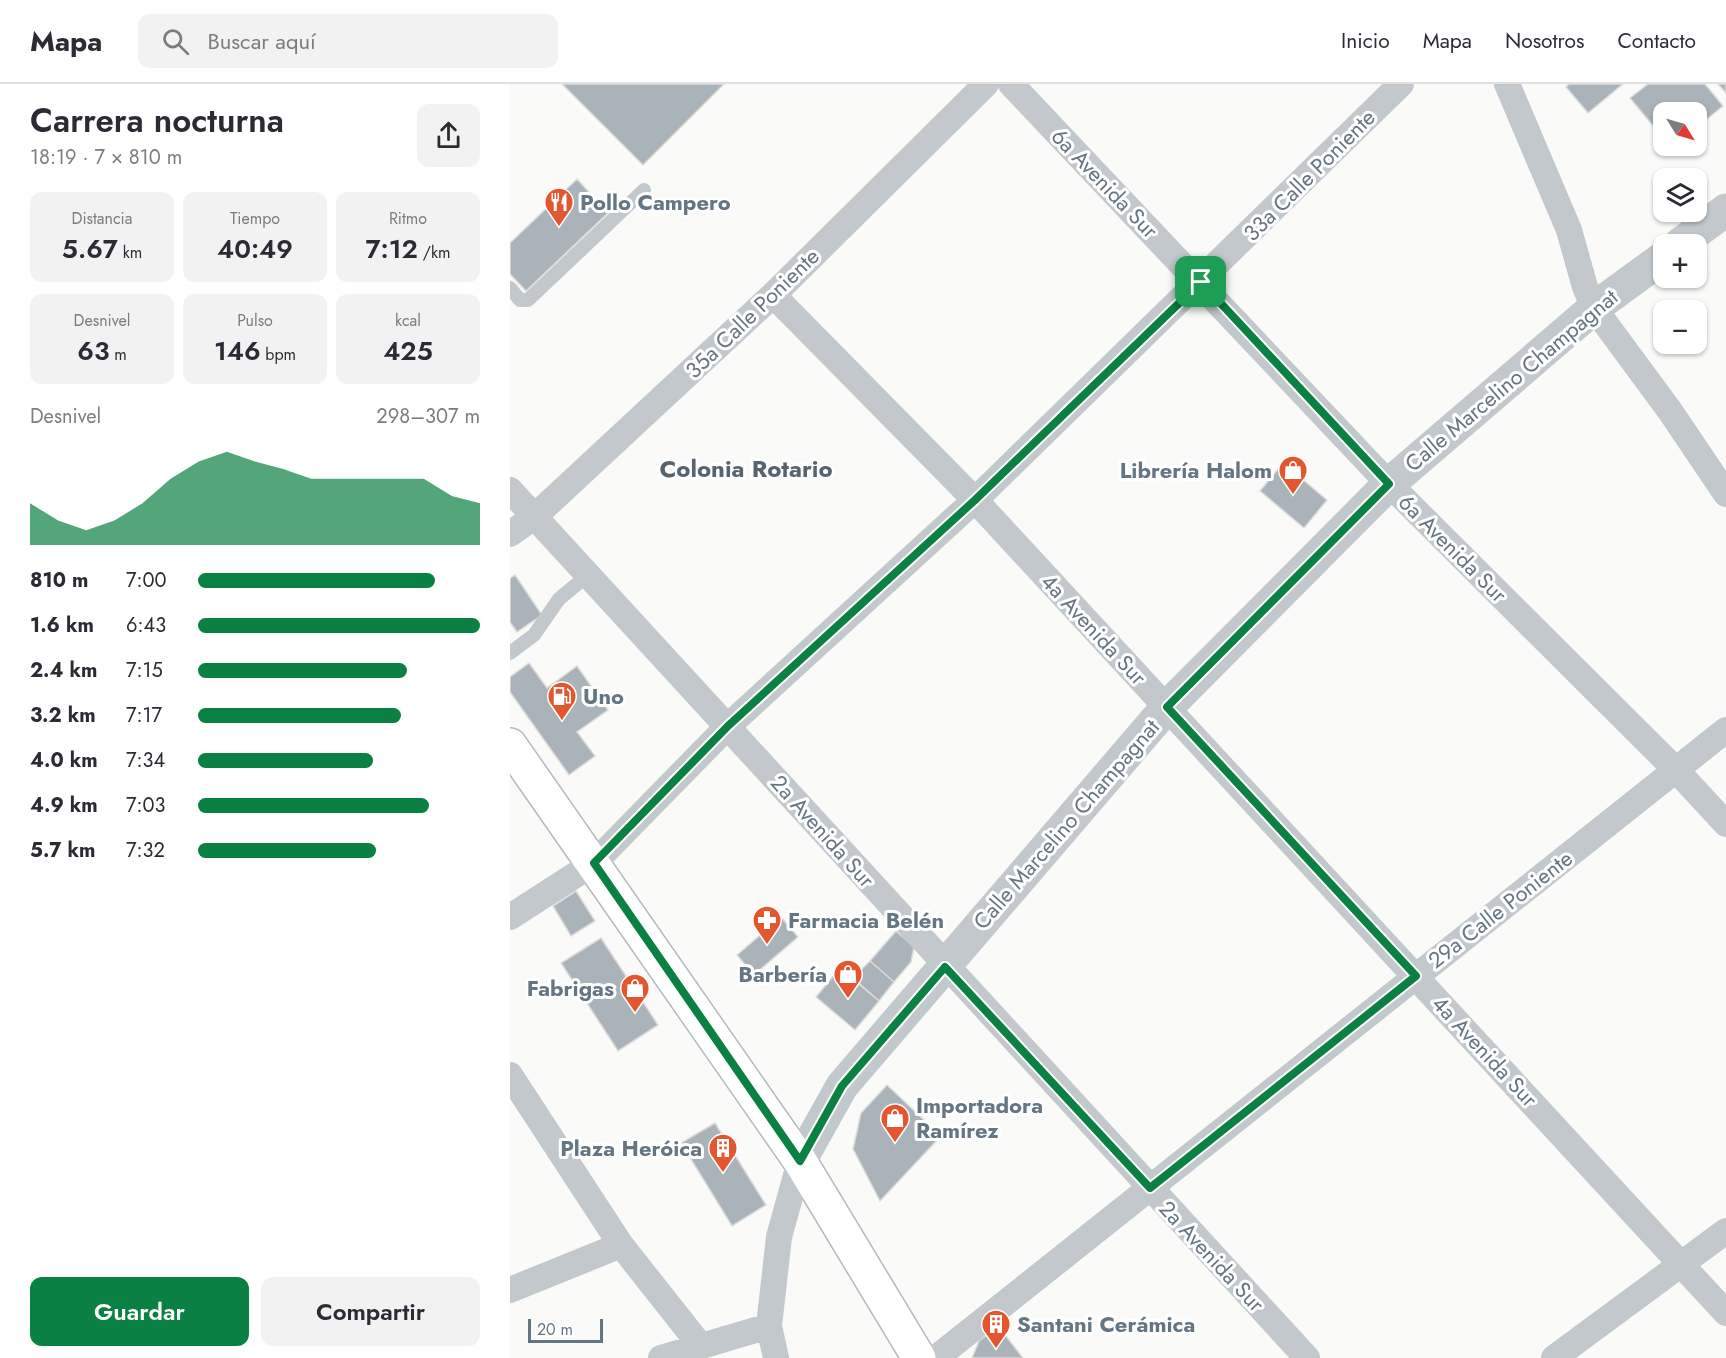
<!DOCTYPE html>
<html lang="es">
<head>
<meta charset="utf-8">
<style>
	body { margin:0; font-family:Jost,sans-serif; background:#f2f2f3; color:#2b2b33; height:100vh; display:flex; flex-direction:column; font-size:22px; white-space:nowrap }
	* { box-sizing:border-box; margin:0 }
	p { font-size:20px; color:#7c7c81 }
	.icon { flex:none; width:33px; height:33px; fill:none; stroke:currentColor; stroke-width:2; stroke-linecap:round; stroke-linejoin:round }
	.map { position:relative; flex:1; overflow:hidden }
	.sheet { display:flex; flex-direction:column; background:#fff; width:510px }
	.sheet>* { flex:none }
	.needle { width:39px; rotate:127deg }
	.fabs { position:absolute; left:1143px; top:18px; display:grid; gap:12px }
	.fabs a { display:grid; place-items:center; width:54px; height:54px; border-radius:12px; background:#fff; box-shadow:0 2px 4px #0004; font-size:30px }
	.scale { position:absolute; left:18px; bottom:15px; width:75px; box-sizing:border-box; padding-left:6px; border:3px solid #657683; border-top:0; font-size:16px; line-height:21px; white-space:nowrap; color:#657683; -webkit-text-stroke:4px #fff; paint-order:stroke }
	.pin { position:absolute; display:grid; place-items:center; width:51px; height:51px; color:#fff; margin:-26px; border-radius:12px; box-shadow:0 3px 9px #0006 }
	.round { display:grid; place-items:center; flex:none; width:63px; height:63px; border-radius:12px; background:#f2f2f3 }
	.overview { display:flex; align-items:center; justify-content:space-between; height:102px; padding:0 30px }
	h1 { font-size:33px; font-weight:600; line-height:45px }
	.figures { display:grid; grid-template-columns:repeat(3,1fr); gap:9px; height:102px; padding:6px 30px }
	.figures div { display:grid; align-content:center; border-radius:12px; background:#f2f2f3; text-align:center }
	.figures b { font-size:26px; font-weight:600 }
	.figures small { font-size:16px; font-weight:400 }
	.figures p { font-size:16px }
	.chart { height:168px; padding:12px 30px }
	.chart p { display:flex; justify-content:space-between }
	.chart svg { width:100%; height:108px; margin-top:6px; fill:#0b8043; opacity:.7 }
	.button { display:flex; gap:12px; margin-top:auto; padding:12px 30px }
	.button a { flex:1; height:69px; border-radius:12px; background:#0b8043; color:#fff; font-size:24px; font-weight:600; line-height:69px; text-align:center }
	.button a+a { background:#f2f2f3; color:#2b2b33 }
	ul { padding:0 30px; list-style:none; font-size:20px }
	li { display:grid; grid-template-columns:96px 72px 1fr; align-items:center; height:45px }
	li i { height:15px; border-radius:8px; background:#0b8043 }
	header { display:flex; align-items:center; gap:36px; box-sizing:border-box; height:84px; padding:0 30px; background:#fff; border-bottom:2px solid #e1e1e2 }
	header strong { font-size:28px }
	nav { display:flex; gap:33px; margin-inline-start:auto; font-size:21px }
	.search { width:420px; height:54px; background:#f2f2f3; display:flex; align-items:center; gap:15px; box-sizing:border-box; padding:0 21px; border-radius:12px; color:#7c7c81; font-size:22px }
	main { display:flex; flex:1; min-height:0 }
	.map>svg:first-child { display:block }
	.building { fill:#aab3b9; stroke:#dcdcda; stroke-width:1.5 }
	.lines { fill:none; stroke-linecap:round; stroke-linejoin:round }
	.secondary-casing { stroke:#b3babf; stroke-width:36 }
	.service { stroke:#c3c8cc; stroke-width:14 }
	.minor { stroke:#c3c8cc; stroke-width:26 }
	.tertiary { stroke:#c3c8cc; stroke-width:33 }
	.secondary { stroke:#fff; stroke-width:33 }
	.route-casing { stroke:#fff; stroke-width:12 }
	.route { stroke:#0b8043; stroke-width:8 }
	.labels { text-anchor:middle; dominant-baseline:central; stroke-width:6; stroke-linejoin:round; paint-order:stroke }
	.street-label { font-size:22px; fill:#657683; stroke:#fff }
	.poi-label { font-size:22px; font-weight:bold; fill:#657683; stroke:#fff; text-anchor:start }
	.neighbourhood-label { font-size:24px; font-weight:bold; fill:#57646e; stroke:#fff }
</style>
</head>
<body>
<header>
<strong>Mapa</strong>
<div class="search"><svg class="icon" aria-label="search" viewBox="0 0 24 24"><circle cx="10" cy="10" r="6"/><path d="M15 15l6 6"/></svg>Buscar aquí</div>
<nav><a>Inicio</a><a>Mapa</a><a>Nosotros</a><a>Contacto</a></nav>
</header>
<main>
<section class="sheet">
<div class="overview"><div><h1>Carrera nocturna</h1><p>18:19 · 7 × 810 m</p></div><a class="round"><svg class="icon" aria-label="share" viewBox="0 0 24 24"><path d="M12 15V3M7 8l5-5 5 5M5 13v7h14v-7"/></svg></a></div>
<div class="figures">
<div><p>Distancia</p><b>5.67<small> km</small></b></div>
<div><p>Tiempo</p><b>40:49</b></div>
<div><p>Ritmo</p><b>7:12<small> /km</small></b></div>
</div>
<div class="figures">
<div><p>Desnivel</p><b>63<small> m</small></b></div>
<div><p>Pulso</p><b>146<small> bpm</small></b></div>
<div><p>kcal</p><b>425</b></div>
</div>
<div class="chart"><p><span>Desnivel</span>298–307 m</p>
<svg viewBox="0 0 160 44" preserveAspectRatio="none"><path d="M0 44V27L10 34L20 38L30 34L40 27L50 17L60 10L70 6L80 10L90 13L100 17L110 17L120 17L130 17L140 17L150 24L160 27V44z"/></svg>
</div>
<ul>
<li><b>810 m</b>7:00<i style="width:84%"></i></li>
<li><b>1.6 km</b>6:43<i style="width:100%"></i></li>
<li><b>2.4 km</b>7:15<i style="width:74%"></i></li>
<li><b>3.2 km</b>7:17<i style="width:72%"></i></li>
<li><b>4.0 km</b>7:34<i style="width:62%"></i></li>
<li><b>4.9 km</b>7:03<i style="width:82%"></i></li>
<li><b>5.7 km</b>7:32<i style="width:63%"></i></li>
</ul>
<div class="button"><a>Guardar</a><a>Compartir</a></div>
</section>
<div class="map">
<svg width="1216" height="1274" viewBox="0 0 1216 1274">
	<rect width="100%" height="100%" fill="#fafaf8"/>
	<path class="building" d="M52,0H214L133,81Z
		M1059,0H1113L1078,29L1056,3Z
		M1138,0H1195L1213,22L1186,44V28H1154V55L1120,14Z
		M1208,0H1216V9Z
		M67,95L98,129L16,207L0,190V159Z
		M773,379L817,416L794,444L750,407Z
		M5,491L32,531L7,548L0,538V494Z
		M19,579L37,604L67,582L98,626L67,648L85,672L59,691L0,608V593Z
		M66,807L85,837L61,852L43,822Z
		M271,833L288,853L244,891L227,871Z
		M386,847L404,863L401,878L384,898L360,877Z
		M91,854L148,941L108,967L51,879Z
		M360,877L384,898L369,917L343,894Z
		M330,884L369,917L345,946L306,913Z
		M377,1001L431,1052L370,1117L343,1065L351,1029Z
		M205,1039L256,1121L222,1142L171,1059Z
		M488,1242L513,1274H462L469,1257Z"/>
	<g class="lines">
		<g class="secondary-casing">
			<path id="secondary" d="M0,661L290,1077L409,1274"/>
		</g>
		<path class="service" d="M0,204L10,216H18L134,106
			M0,569L24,551L49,515L78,491"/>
		<path class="minor" d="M501,0L879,400L1166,686L1216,740
			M997,0L1059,146L1075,203L1084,224L1160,327L1216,410
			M263,211L465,416L1216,1229
			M0,406L797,1274
			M0,450L24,433L263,211L476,0
			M0,833L84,779L218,642L465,416L891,0
			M0,991L111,1161L190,1261
			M0,1206L111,1161
			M151,1274L259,1242
			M266,1274L259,1242L269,1153L290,1077
			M426,1274L1216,646
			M1044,1274L1216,1147"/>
		<path class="tertiary" d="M1170,160L1216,126
			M290,1077L332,1002L657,623L879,400L1084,224L1154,173"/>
		<use href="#secondary" class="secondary"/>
	</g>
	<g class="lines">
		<g class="route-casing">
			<path id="route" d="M691,198L879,400L657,623L906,892L640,1104L435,883L332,1002L290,1077L84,779L218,642L465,416Z"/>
		</g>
		<use href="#route" class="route"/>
	</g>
	<defs>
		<g id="restaurant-pin" transform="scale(1.5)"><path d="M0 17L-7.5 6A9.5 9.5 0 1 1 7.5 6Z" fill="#e4572e" stroke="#fff"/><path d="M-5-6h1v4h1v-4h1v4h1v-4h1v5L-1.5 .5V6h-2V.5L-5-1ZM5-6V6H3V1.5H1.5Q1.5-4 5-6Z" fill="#fff"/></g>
		<g id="shop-pin" transform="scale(1.5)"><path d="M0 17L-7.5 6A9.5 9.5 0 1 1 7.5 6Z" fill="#e4572e" stroke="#fff"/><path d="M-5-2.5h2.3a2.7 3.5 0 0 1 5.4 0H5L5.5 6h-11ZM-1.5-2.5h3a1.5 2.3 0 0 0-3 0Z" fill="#fff"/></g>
		<g id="fuel-pin" transform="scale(1.5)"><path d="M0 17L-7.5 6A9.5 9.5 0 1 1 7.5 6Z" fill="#e4572e" stroke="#fff"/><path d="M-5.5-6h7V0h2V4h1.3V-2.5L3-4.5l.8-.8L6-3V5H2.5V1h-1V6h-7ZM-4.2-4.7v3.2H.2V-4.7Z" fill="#fff"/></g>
		<g id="pharmacy-pin" transform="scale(1.5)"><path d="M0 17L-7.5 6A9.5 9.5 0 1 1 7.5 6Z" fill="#e4572e" stroke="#fff"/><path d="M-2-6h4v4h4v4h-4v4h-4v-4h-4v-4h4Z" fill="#fff"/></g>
		<g id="building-pin" transform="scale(1.5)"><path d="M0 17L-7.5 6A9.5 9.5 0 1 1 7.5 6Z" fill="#e4572e" stroke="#fff"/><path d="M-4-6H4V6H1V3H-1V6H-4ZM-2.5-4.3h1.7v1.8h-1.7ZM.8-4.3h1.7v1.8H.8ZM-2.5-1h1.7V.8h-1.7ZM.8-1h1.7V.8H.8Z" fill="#fff"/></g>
	</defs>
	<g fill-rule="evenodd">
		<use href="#restaurant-pin" x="49" y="118"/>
		<use href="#shop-pin" x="783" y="386"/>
		<use href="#fuel-pin" x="52" y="612"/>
		<use href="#pharmacy-pin" x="257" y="836"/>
		<use href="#shop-pin" x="338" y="890"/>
		<use href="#shop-pin" x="125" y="904"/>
		<use href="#shop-pin" x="385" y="1034"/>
		<use href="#building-pin" x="213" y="1064"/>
		<use href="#building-pin" x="486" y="1240"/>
	</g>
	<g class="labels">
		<g class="street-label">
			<text transform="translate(799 91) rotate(-45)">33a Calle Poniente</text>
			<text transform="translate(595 99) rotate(46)">6a Avenida Sur</text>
			<text transform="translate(242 229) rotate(-44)">35a Calle Poniente</text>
			<text transform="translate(1001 296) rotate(-40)">Calle Marcelino Champagnat</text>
			<text transform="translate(943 464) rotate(45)">6a Avenida Sur</text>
			<text transform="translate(584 545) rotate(47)">4a Avenida Sur</text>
			<text transform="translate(556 740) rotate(-49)">Calle Marcelino Champagnat</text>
			<text transform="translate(313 747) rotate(48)">2a Avenida Sur</text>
			<text transform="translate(990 825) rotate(-38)">29a Calle Poniente</text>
			<text transform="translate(975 967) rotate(47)">4a Avenida Sur</text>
			<text transform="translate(702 1172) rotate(47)">2a Avenida Sur</text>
		</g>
		<g class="poi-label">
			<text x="70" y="118">Pollo Campero</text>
			<text x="762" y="386" text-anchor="end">Librería Halom</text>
			<text x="73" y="612">Uno</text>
			<text x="278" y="836">Farmacia Belén</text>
			<text x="317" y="890" text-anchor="end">Barbería</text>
			<text x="104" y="904" text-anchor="end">Fabrigas</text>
			<text x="406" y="1021">Importadora<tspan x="406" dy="25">Ramírez</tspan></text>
			<text x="192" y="1064" text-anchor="end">Plaza Heróica</text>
			<text x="507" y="1240">Santani Cerámica</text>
		</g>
		<g class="neighbourhood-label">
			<text x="236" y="384">Colonia Rotario</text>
		</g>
	</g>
</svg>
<div class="fabs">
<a><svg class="needle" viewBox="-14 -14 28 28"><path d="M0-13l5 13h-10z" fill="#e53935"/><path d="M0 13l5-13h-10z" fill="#7c7c81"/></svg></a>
<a><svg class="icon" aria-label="layers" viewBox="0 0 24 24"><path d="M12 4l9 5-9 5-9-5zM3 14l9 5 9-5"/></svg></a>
<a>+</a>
<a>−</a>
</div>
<div class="scale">20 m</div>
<div class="pin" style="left:691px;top:198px;background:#1e9e55"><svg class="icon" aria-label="arrive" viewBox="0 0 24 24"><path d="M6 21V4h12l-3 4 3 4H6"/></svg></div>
</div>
</main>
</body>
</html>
